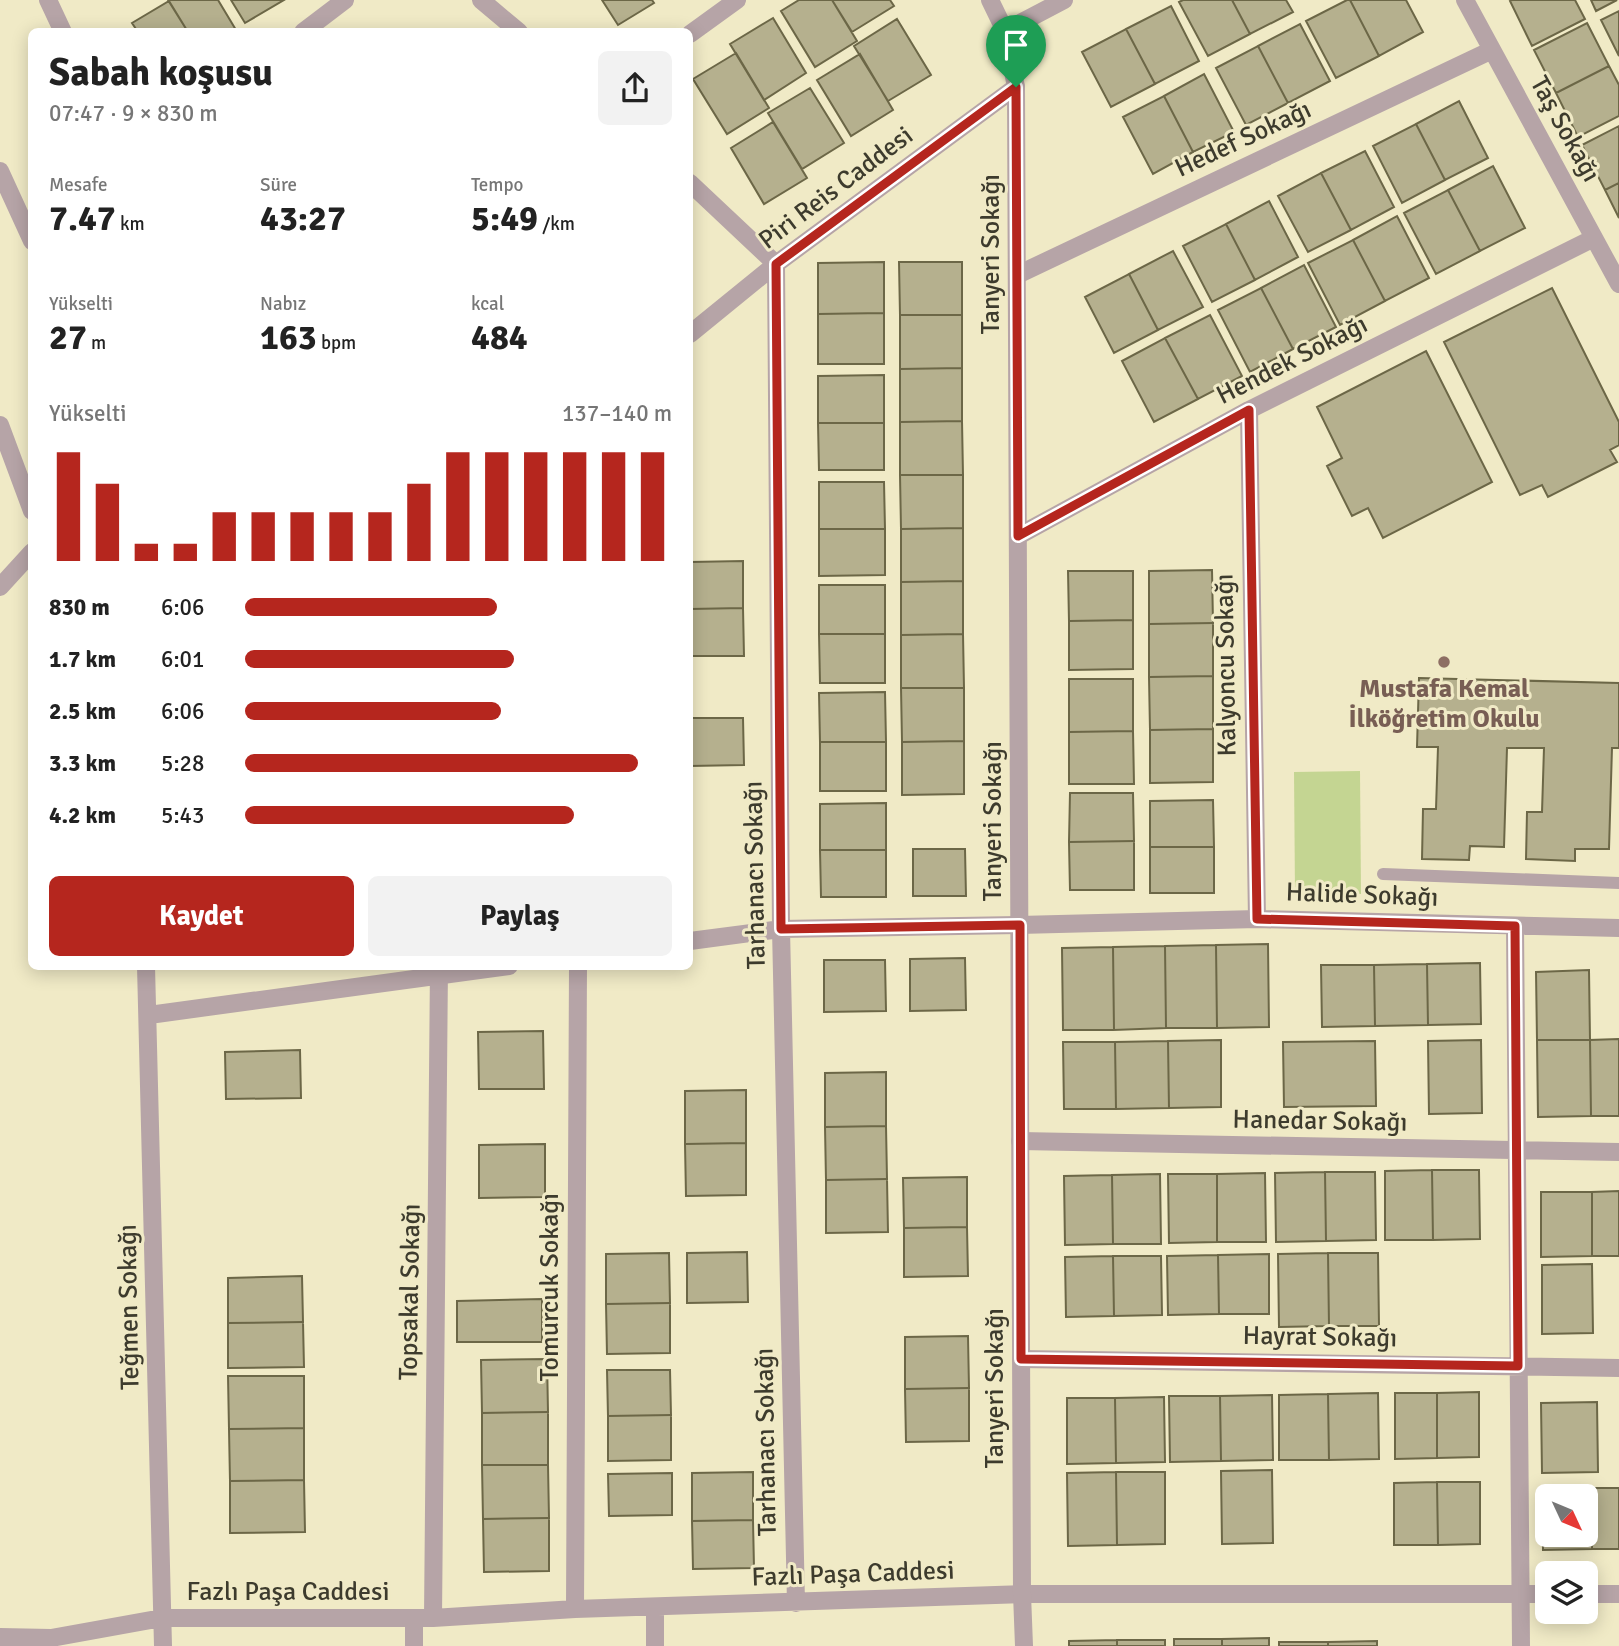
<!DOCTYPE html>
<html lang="tr">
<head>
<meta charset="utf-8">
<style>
	body { margin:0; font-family:Signika,sans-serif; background:#f2f2f2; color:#222; height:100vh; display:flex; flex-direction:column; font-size:26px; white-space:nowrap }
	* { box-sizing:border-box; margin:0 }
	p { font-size:23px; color:#767676 }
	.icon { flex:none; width:38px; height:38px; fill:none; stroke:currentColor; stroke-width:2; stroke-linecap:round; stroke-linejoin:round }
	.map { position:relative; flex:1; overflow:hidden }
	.panel { position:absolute; left:28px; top:28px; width:665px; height:942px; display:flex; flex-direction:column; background:#fff; border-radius:10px; box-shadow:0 4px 18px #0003 }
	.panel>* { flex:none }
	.needle { width:46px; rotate:134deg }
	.controls { position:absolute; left:1535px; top:1484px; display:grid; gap:14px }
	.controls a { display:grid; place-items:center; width:63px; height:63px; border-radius:10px; background:#fff; box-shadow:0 4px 18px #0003; font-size:35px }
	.pin { position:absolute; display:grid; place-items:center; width:60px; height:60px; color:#fff; margin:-72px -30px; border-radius:50% 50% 50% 0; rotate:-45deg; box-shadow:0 0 7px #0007 }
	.pin .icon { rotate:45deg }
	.round { display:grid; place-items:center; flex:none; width:74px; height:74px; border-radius:10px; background:#f2f2f2 }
	.summary { display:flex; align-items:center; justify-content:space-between; height:119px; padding:0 21px }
	h1 { font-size:38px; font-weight:700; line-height:52px }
	.metrics { display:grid; grid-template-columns:repeat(3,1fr); gap:10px; height:119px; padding:7px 21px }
	.metrics div { display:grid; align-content:center }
	.metrics b { font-size:35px; font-weight:700 }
	.metrics small { font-size:19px; font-weight:400 }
	.metrics p { font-size:19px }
	.chart { height:196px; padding:14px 21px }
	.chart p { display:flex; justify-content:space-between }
	.chart svg { width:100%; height:126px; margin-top:7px; stroke:#b5261e; stroke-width:6 }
	.cta { display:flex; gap:14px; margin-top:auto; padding:14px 21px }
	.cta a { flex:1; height:80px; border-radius:10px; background:#b5261e; color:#fff; font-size:28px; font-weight:700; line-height:80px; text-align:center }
	.cta a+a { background:#f2f2f2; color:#222 }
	ul { padding:0 21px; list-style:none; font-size:23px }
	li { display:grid; grid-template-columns:112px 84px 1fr; align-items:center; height:52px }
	li i { height:18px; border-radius:9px; background:#b5261e }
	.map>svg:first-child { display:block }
	.green { fill:#c4d592 }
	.building { fill:#b5b08e; stroke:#6c6747; stroke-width:2; fill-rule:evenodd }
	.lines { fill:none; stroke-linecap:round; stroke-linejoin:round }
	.service { stroke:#b6a4a7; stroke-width:12 }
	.minor { stroke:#b6a4a7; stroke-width:18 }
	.tertiary { stroke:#b6a4a7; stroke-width:18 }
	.route-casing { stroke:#fff; stroke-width:14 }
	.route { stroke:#b5261e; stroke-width:9 }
	.education-dot { fill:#8d6e63; stroke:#f0eac6; stroke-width:2.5 }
	.labels { text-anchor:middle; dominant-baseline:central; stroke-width:6; stroke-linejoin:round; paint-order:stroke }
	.street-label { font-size:26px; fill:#3d3b2d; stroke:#f0eac6 }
	.education-label { font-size:26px; font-weight:bold; fill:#785e54; stroke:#f0eac6 }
</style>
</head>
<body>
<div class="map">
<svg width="1619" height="1646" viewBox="0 0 1619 1646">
	<rect width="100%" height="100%" fill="#f0eac6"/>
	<path class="green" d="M1360,771L1361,894L1295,895L1294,772Z"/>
	<path class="building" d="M168,0H218L236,30L233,32H188Z
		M231,0H284L245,23Z
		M602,0H652L654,3L618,25Z
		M799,0H832L857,41L815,67L781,11Z
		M832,0H890L894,6L852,32Z
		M1183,0H1232L1250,34L1208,56L1179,2Z
		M1232,0H1286L1293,12L1250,34Z
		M1347,0H1350L1379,56L1336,78L1306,21Z
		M1350,0H1406L1423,32L1379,56Z
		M1512,0H1575L1585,19L1532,46L1510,1Z
		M1591,0H1617L1596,11Z
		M169,1L188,32H138L132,23Z
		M1171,6L1199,61L1155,84L1126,29Z
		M1619,11V56L1601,20Z
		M773,18L806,73L764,100L730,44Z
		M897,19L931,75L888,101L854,46Z
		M1587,23L1609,66L1556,93L1534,50Z
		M1300,24L1330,81L1288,103L1258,46Z
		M1126,29L1155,84L1111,107L1082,52Z
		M1258,46L1288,103L1246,125L1216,68Z
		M736,53L769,108L727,134L693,79Z
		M860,54L893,110L851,136L817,80Z
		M1609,66L1619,85V116L1578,137L1556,93Z
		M1204,74L1234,132L1193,152L1164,96Z
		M810,88L844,143L802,169L768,113Z
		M1164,96L1193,152L1153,174L1123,117Z
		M1459,101L1488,158L1445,180L1416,124Z
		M773,122L807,178L764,204L731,148Z
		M1416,124L1445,180L1402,203L1373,146Z
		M1619,126V183L1605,190L1582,145Z
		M1365,151L1394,207L1351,230L1321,173Z
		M1493,166L1525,228L1480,251L1448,190Z
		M1321,173L1351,230L1308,252L1278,196Z
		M1619,183V218L1605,190Z
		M1448,190L1480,251L1436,274L1404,213Z
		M1269,201L1298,257L1255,280L1226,224Z
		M1397,216L1429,278L1385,301L1353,240Z
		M1226,224L1255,280L1212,302L1183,246Z
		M1353,240L1385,301L1340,325L1308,263Z
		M1173,251L1203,307L1158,330L1129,274Z
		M884,262V313L818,314V263Z
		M899,262H962V315H900Z
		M1304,265L1336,327L1293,349L1261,288Z
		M1129,274L1158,330L1114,353L1085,297Z
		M1261,288L1293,349L1250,372L1218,310Z
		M1552,288L1619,422V445L1610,450L1617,462L1548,497L1542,485L1520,495L1444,342Z
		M884,313V364H818V314Z
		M900,315H962V368L900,369Z
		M1210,315L1242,376L1198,399L1165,338Z
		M1165,338L1198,399L1154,422L1122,361Z
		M1426,351L1492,482L1383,538L1368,508L1352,516L1327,466L1342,458L1317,407Z
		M962,368V421L900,422V369Z
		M884,375V423H818V376Z
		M962,421L963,475H900V422Z
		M818,423H884V470H819Z
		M900,475H963V528L901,529Z
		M819,482H884L885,529H819Z
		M963,528V581L901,582V529Z
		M819,529H885V575L819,576Z
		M743,561V608L690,609V562Z
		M1212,570L1213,623L1149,624V571Z
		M1068,571H1133V620L1069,621Z
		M963,581V634L901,635V582Z
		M819,585H885V634H819Z
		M743,608L744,656H690V609Z
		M1133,620V669L1069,670V621Z
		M1213,623V676L1149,677V624Z
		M819,634H885V683H820Z
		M963,634L964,688H901V635Z
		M1213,676V729L1150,730L1149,677Z
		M1419,678L1619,683V748H1612L1609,849H1575V861L1526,859L1527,812H1542L1544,748H1507L1504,847L1470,846L1469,860L1422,859L1423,809H1436L1438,747H1417Z
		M1069,679H1133V731L1069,732Z
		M901,688H964V741L902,742Z
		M885,692L886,742H820L819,693Z
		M690,718H743L744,765L690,766Z
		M1213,729V782L1150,783V730Z
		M1133,731L1134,784H1069V732Z
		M964,741V794L902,795V742Z
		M820,742H886V791H820Z
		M1070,793H1133L1134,841L1069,842Z
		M1213,800L1214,847H1150V801Z
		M886,803V850H820V804Z
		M1134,841V890H1070L1069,842Z
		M1150,847H1214V893H1150Z
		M913,849H965L966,896H913Z
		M820,850H886V897H821Z
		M1268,944L1269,1027L1217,1028L1216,945Z
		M1216,945L1217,1028H1166L1165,946Z
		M1165,946L1166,1028L1114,1030L1113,947Z
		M1113,947L1114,1030H1063L1062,948Z
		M965,958L966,1010L910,1011V959Z
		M824,960H885L886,1011L824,1012Z
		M1480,963L1481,1024L1428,1025L1427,964Z
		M1427,964L1428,1025L1375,1026L1374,965Z
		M1321,965H1374L1375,1026L1322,1027Z
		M1589,970L1590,1040H1537L1536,972Z
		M543,1031L544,1089H479L478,1032Z
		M1619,1039V1116H1591L1590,1040Z
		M1221,1040V1107L1169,1108L1168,1041Z
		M1481,1040L1482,1113L1429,1114L1428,1041Z
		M1537,1040H1590L1591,1116L1538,1117Z
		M1168,1041L1169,1108L1116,1109L1115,1042Z
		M1375,1041L1376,1106L1284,1107L1283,1042Z
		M1063,1042H1115L1116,1109H1064Z
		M300,1050L301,1098L226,1099L225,1052Z
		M886,1072V1126L825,1127V1073Z
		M746,1090V1143L685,1144V1091Z
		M886,1126L887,1179L826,1180L825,1127Z
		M746,1143V1195L686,1196L685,1144Z
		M545,1144V1197L479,1198V1145Z
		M1432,1170L1433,1240H1385V1171Z
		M1432,1170H1479L1480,1239L1433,1240Z
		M1325,1172L1326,1241L1276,1242L1275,1173Z
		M1325,1172H1375L1376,1240L1326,1241Z
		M1265,1173L1266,1242H1217V1174Z
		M1160,1174L1161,1244H1113L1112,1175Z
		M1168,1174H1217V1242L1169,1243Z
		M1112,1175L1113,1244L1065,1245L1064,1176Z
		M967,1177V1227L904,1228L903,1178Z
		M887,1179L888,1232L826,1233V1180Z
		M1619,1191V1256H1592V1192Z
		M1541,1192H1592V1256L1541,1257Z
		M967,1227L968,1276L904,1277V1228Z
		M747,1252L748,1302L687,1303V1253Z
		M669,1253L670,1303L606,1304V1254Z
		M1328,1253L1329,1326L1279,1327L1278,1254Z
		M1328,1253H1378L1379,1326H1329Z
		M1269,1254V1314H1219L1218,1255Z
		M1218,1255L1219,1314L1168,1315L1167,1256Z
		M1113,1256L1114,1316L1066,1317L1065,1257Z
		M1113,1256H1161L1162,1315L1114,1316Z
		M1592,1264L1593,1333L1542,1334V1265Z
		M302,1276L303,1322L228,1323V1278Z
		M542,1299V1342H457V1301Z
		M670,1303V1353L607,1354L606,1304Z
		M303,1322L304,1367L228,1368V1323Z
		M968,1336L969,1388L905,1389V1337Z
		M547,1359L548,1412L482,1413L481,1360Z
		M607,1370H670L671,1415L608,1416Z
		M228,1376H304V1428L229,1429Z
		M969,1388V1441L906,1442L905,1389Z
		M1479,1392V1457L1437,1458V1393Z
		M1378,1393L1379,1459L1329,1460L1328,1394Z
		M1395,1393H1437V1458L1395,1459Z
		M1328,1394L1329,1460H1279V1395Z
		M1272,1395L1273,1460L1221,1461L1220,1396Z
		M1169,1396H1220L1221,1461L1170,1462Z
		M1164,1397L1165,1462L1116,1463L1115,1398Z
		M1067,1398H1115L1116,1463L1067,1464Z
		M1597,1402L1598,1472L1542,1473L1541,1403Z
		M548,1412V1465H482V1413Z
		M671,1415V1460L608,1461V1416Z
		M304,1428V1480L230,1481L229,1429Z
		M482,1465H548L549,1518L483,1519Z
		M1272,1470L1273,1543L1222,1544L1221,1471Z
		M753,1472V1520L692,1521V1473Z
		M1116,1472L1117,1545L1068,1546L1067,1473Z
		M1116,1472H1165V1544L1117,1545Z
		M672,1473V1515L609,1516L608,1474Z
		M304,1480L305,1532L230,1533V1481Z
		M1437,1482H1480V1544L1438,1545Z
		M1437,1482L1438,1545H1394V1483Z
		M1592,1488V1549L1543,1550L1542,1489ZM1547,1496H1586V1535H1547Z
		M1592,1488H1619V1549H1592Z
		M549,1518V1571L484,1572L483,1519Z
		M753,1520L754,1568L693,1569L692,1521Z
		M1269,1638V1646H1222V1639Z
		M1174,1639H1222V1646H1174Z
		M1117,1640H1165V1646H1117Z
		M1117,1640V1646H1069V1641Z
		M1377,1641V1646H1328V1642Z
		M1279,1642H1328V1646H1279Z"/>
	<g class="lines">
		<path class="service" d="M1383,874L1619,883"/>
		<path class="minor" d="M48,0L63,32
			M481,0L519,32
			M1465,0L1619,284
			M1005,31L1064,0
			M303,32L345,0
			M690,34L737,0
			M0,171L32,241
			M690,183L776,264L781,929L796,1603
			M1017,275L1492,50
			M690,334L776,264L1016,87
			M1249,410L1257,919
			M0,425L32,511
			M1018,536L1249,410L1594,238
			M0,587L32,552
			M1515,926L1521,1646
			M690,941L781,929L1019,925L1257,919L1619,928
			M146,966L163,1646
			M149,1015L509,966
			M1020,1141L1619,1152
			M1021,1359L1619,1368
			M1586,1594H1619
			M655,1607V1646
			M575,1609L578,966
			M433,1618L439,966
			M0,1637L51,1638L162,1618H433L575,1609L1022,1594H1547
			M414,1646V1618"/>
		<path class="tertiary" d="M990,0L1005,31L1016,87L1022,1594L1024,1646"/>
	</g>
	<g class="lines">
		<g class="route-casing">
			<path id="route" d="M1016,87L1018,536L1249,410L1257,919L1515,926L1518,1366L1021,1359L1020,925L781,929L776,264Z"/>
		</g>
		<use href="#route" class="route"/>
	</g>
	<circle class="education-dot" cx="1444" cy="662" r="7"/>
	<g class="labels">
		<g class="street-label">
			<text transform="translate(1565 129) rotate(61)">Taş Sokağı</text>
			<text transform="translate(1243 139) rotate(-25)">Hedef Sokağı</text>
			<text transform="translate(836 188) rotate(-37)">Piri Reis Caddesi</text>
			<text transform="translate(991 254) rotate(-90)">Tanyeri Sokağı</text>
			<text transform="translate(1292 360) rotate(-27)">Hendek Sokağı</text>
			<text transform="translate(1226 665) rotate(-91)">Kalyoncu Sokağı</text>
			<text transform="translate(993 821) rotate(-90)">Tanyeri Sokağı</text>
			<text transform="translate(755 875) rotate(-91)">Tarhanacı Sokağı</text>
			<text transform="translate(1362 895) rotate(2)">Halide Sokağı</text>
			<text transform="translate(1320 1121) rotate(1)">Hanedar Sokağı</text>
			<text transform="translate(550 1287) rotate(-90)">Tomurcuk Sokağı</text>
			<text transform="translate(410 1292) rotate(-89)">Topsakal Sokağı</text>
			<text transform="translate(129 1307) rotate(-91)">Teğmen Sokağı</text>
			<text transform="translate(1320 1337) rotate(1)">Hayrat Sokağı</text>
			<text transform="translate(995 1388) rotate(-90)">Tanyeri Sokağı</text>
			<text transform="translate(766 1442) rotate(-91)">Tarhanacı Sokağı</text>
			<text transform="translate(853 1574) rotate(-2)">Fazlı Paşa Caddesi</text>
			<text x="288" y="1592">Fazlı Paşa Caddesi</text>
		</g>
		<g class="education-label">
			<text x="1444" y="689">Mustafa Kemal<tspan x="1444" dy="30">İlköğretim Okulu</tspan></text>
		</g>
	</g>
</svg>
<div class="controls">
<a><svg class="needle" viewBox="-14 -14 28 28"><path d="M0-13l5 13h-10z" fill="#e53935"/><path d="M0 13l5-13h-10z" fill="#767676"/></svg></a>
<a><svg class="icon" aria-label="layers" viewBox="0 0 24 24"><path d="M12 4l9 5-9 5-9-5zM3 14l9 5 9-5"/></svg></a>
</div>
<div class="pin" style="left:1016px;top:87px;background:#1e9e55"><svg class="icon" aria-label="arrive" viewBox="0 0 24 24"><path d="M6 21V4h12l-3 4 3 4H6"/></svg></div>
<section class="panel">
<div class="summary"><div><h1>Sabah koşusu</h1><p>07:47 · 9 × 830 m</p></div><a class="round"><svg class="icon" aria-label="share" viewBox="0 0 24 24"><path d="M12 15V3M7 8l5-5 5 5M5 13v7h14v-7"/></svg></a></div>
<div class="metrics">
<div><p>Mesafe</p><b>7.47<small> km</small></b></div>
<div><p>Süre</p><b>43:27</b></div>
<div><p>Tempo</p><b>5:49<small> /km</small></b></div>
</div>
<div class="metrics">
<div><p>Yükselti</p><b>27<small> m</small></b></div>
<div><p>Nabız</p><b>163<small> bpm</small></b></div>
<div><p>kcal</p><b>484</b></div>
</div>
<div class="chart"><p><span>Yükselti</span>137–140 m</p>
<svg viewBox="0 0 160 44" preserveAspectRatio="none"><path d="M5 44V6M15 44V17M25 44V38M35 44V38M45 44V27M55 44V27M65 44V27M75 44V27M85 44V27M95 44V17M105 44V6M115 44V6M125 44V6M135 44V6M145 44V6M155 44V6"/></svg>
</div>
<ul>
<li><b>830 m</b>6:06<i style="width:59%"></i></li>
<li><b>1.7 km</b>6:01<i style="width:63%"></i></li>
<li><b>2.5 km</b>6:06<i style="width:60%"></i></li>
<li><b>3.3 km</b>5:28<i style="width:92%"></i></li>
<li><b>4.2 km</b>5:43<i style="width:77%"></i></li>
</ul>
<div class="cta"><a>Kaydet</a><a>Paylaş</a></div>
</section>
</div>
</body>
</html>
